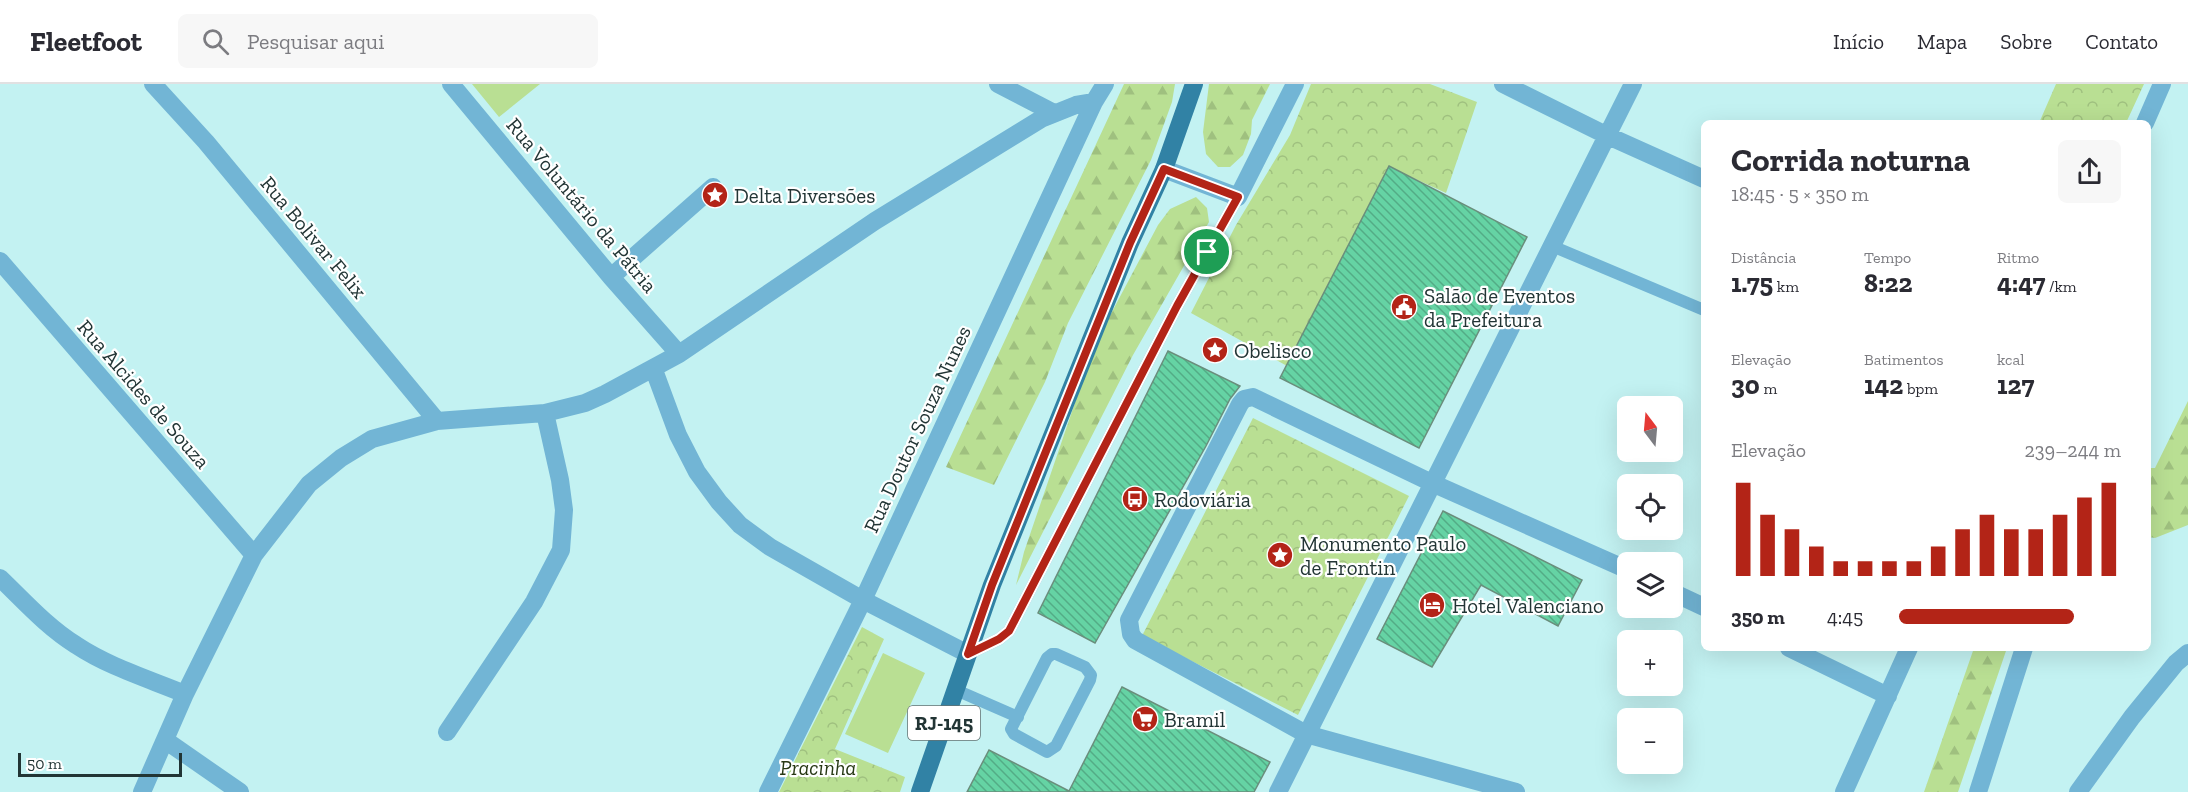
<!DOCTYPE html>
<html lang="pt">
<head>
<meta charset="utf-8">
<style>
	body { margin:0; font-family:"Zilla Slab",serif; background:#f7f7f7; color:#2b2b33; height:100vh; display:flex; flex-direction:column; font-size:22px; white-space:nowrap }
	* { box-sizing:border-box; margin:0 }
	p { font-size:20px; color:#7c7c81 }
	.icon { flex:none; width:33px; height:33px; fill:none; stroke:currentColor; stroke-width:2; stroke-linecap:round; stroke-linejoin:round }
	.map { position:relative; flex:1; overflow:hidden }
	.details { position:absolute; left:1701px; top:36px; width:450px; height:531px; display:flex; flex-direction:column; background:#fff; border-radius:9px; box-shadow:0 6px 24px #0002 }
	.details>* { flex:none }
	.needle { width:39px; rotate:344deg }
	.buttons { position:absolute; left:1617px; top:312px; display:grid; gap:12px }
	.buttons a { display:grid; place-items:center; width:66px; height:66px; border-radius:9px; background:#fff; box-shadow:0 6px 24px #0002; font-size:30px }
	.scale { position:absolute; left:18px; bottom:15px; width:164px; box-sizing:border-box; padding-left:6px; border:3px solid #223535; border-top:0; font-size:16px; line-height:21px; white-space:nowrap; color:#223535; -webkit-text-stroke:4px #fff; paint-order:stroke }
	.pin { position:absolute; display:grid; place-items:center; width:51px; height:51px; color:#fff; margin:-26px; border:3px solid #fff; border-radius:50%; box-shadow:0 2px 6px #0007 }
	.round { display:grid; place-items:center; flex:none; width:63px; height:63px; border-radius:9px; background:#f7f7f7 }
	.overview { display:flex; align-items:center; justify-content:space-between; height:102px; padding:0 30px }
	h1 { font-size:33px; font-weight:700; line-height:45px }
	.metrics { display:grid; grid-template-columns:repeat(3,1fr); gap:9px; height:102px; padding:6px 30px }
	.metrics div { display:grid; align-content:center }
	.metrics b { font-size:26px; font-weight:700 }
	.metrics small { font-size:16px; font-weight:400 }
	.metrics p { font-size:16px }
	.chart { height:168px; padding:12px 30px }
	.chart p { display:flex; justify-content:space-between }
	.chart svg { width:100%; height:108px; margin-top:6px; stroke:#b32417; stroke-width:6 }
	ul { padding:0 30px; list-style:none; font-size:20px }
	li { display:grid; grid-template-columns:96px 72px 1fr; align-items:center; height:45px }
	li i { height:15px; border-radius:8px; background:#b32417 }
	header { display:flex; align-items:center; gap:36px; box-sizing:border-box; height:84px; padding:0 30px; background:#fff; border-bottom:2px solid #e1e1e2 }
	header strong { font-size:28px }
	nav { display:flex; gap:33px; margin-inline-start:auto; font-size:21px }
	.search { width:420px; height:54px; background:#f7f7f7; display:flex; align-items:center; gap:15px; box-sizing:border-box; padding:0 21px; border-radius:9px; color:#7c7c81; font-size:22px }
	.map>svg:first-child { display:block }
	.green { fill:#b9df93 }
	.forest { fill:url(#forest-firs) }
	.park { fill:url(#park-crowns) }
	.building { fill:url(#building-back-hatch); stroke:#6a8e7c; stroke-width:1.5 }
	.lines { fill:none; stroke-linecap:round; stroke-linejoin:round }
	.lane { stroke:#72b5d5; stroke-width:12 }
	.street { stroke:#72b5d5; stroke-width:18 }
	.primary { stroke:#3182a5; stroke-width:18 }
	.route-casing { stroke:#fff; stroke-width:12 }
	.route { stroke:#b32417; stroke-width:8 }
	.labels { text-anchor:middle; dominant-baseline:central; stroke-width:4.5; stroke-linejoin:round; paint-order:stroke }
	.shield { fill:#fff; stroke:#647272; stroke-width:1.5 }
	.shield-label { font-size:20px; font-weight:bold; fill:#223535 }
	.poi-label { font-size:21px; fill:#223535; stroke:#fff; text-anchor:start }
	.street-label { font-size:21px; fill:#223535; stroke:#fff }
	.park-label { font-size:21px; font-style:italic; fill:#273814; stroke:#fff }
</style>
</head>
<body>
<header>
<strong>Fleetfoot</strong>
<div class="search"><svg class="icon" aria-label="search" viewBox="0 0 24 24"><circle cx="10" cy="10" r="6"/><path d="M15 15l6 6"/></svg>Pesquisar aqui</div>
<nav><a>Início</a><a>Mapa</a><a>Sobre</a><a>Contato</a></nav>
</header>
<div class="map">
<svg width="2188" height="708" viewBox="0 0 2188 708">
	<defs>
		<pattern id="forest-firs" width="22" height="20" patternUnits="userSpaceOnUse" patternTransform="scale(1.5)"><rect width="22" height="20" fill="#b9df93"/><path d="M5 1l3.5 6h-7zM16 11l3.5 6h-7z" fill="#9fc07f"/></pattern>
		<pattern id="park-crowns" width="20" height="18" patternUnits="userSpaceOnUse" patternTransform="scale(1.5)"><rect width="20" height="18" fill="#b9df93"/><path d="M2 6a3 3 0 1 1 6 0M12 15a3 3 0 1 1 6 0" fill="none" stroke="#9fc07f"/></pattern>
		<pattern id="building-back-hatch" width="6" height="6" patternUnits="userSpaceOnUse" patternTransform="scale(1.5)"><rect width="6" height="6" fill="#65d3a4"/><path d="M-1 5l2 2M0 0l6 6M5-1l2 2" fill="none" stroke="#53ac86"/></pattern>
	</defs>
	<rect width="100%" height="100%" fill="#c3f2f2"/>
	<path class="green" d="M472,0H540L499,33Z
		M883,569L925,589L888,669L845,650Z"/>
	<path class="forest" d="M1124,0H1175L1172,18L1151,76L1068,239L1045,298L994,401L946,383Z
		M1209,0H1270L1252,36L1251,50L1243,71L1230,83H1218L1206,70L1203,48Z
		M1196,113L1207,124L1209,138L1133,271L1016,501L1024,468L1079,307L1105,241L1158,141L1170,125Z
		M2188,317V441L2155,454L2148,453V384H2155Z
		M1974,564H2007L1958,708H1924Z"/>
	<path class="park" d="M1311,0H1430L1477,18L1446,109L1389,83L1287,282L1191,229L1236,141L1290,51Z
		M2056,0H2144L2126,39H2039Z
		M1253,334L1409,412L1298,631L1142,552Z
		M862,543L884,555L835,665L905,693L900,708H779Z"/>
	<path class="building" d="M1389,82L1527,153L1419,364L1280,294Z
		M1168,267L1240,302L1230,315L1206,362L1095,559L1038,529Z
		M1443,427L1582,496L1558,542L1481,501L1432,583L1377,555Z
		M1122,603L1270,678L1254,708H967L989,666L1069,707Z"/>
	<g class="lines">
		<path class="lane" d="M1552,162L1704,226
			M968,570L999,555L1009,547L1177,222L1238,113
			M1052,570H1056L1085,583L1091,591L1090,596L1056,662L1047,668L1014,650L1011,645L1047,574Z
			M956,606L1018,633"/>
		<path class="street" d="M153,0L206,58L437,337
			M451,0L611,193L679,270
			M998,0L1054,29
			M1503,0L1606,51L1704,95
			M2145,39L2162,0
			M1164,85L1238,113L1295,0
			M0,177L254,471
			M611,193L713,103
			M654,286L678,351L697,388L719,418L740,441L770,463L863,516L968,570
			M0,494C24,517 47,543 76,561C109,583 149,595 185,610
			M1672,508L1704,523
			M1789,564L1888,612
			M447,648L534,518L561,466L564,426L560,396L545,329
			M165,656L240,708
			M142,708L185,610L254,471L309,400L341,374L372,355L437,337L545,329L585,319L605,310L679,270L875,137L1041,35L1076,21L1094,18
			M768,708L863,516L1094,18L1105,0
			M1278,708L1633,0
			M1516,708L1306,650L1135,556L1131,550L1129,536L1240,320L1244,315L1253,313L1432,399L1628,486
			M1844,708L1909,564
			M1978,708L2024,564
			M2078,708L2132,633L2176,579L2188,569"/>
		<path class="primary" d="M920,708L992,501L1130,159L1164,85L1194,0"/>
	</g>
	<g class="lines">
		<g class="route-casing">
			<path id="route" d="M1164,85L1238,113L1177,222L1009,547L999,555L968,570L992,501L1130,159Z"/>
		</g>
		<use href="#route" class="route"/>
	</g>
	<defs>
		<g id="sight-disc" transform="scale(1.35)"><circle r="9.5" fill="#b32417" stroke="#fff"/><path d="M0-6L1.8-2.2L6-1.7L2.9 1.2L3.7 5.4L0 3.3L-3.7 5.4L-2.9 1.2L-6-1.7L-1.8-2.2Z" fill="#fff"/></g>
		<g id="civic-disc" transform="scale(1.35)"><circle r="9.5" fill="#b32417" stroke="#fff"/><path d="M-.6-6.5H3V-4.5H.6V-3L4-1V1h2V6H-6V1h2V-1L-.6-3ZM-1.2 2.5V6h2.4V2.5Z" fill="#fff"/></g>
		<g id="bus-disc" transform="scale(1.35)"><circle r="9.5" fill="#b32417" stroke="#fff"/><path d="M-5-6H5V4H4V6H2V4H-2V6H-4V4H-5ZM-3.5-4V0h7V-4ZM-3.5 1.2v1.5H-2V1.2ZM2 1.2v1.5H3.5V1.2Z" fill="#fff"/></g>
		<g id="hotel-disc" transform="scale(1.35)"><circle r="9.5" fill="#b32417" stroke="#fff"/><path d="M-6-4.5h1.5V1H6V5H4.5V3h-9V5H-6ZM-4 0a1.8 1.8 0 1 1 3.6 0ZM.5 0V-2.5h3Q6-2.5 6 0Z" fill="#fff"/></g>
		<g id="supermarket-disc" transform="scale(1.35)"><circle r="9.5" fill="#b32417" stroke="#fff"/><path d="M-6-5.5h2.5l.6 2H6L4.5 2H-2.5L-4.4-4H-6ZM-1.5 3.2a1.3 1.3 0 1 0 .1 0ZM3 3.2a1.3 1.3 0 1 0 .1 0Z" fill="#fff"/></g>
	</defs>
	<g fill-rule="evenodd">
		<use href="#sight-disc" x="715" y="111"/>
		<use href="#civic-disc" x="1404" y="223"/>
		<use href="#sight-disc" x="1215" y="266"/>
		<use href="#bus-disc" x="1135" y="415"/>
		<use href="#sight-disc" x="1280" y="471"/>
		<use href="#hotel-disc" x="1432" y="521"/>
		<use href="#supermarket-disc" x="1145" y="635"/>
	</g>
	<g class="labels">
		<rect class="shield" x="908" y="622" width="72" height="34" rx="4.5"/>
		<g class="shield-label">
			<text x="944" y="639">RJ-145</text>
		</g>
		<g class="poi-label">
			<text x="734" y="111">Delta Diversões</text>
			<text x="1424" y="211">Salão de Eventos<tspan x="1424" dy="24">da Prefeitura</tspan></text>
			<text x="1234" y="266">Obelisco</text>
			<text x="1154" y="415">Rodoviária</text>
			<text x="1300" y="459">Monumento Paulo<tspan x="1300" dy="24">de Frontin</tspan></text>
			<text x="1452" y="521">Hotel Valenciano</text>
			<text x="1164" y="635">Bramil</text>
		</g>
		<g class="street-label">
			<text transform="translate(582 121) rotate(50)">Rua Voluntário da Pátria</text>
			<text transform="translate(314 153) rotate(50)">Rua Bolivar Felix</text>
			<text transform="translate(144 310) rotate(49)">Rua Alcides de Souza</text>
			<text transform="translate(917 345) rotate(-65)">Rua Doutor Souza Nunes</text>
		</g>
		<g class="park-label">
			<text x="818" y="683">Pracinha</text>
		</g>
	</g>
</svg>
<div class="buttons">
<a><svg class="needle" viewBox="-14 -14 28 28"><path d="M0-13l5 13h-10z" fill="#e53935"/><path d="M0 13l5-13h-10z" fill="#7c7c81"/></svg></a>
<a><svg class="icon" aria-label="locate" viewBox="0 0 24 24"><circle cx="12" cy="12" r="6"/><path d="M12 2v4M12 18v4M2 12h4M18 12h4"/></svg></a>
<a><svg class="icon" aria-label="layers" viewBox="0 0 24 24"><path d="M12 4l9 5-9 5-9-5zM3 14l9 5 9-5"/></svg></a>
<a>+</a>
<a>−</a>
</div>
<div class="scale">50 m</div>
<div class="pin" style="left:1207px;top:168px;background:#1e9e55"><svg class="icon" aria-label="arrive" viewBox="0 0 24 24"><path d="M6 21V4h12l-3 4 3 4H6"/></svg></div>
<section class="details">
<div class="overview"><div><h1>Corrida noturna</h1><p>18:45 · 5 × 350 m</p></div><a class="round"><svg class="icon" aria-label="share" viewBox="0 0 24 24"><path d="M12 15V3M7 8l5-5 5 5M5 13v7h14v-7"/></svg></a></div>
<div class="metrics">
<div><p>Distância</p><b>1.75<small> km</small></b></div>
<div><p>Tempo</p><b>8:22</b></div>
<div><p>Ritmo</p><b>4:47<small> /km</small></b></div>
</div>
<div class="metrics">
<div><p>Elevação</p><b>30<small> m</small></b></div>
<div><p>Batimentos</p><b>142<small> bpm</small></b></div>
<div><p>kcal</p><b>127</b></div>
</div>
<div class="chart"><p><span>Elevação</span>239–244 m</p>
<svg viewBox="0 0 160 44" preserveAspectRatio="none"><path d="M5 44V6M15 44V19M25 44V25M35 44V32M45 44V38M55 44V38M65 44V38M75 44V38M85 44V32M95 44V25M105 44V19M115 44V25M125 44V25M135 44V19M145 44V12M155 44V6"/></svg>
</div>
<ul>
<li><b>350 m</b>4:45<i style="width:79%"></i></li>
</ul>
</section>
</div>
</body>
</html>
